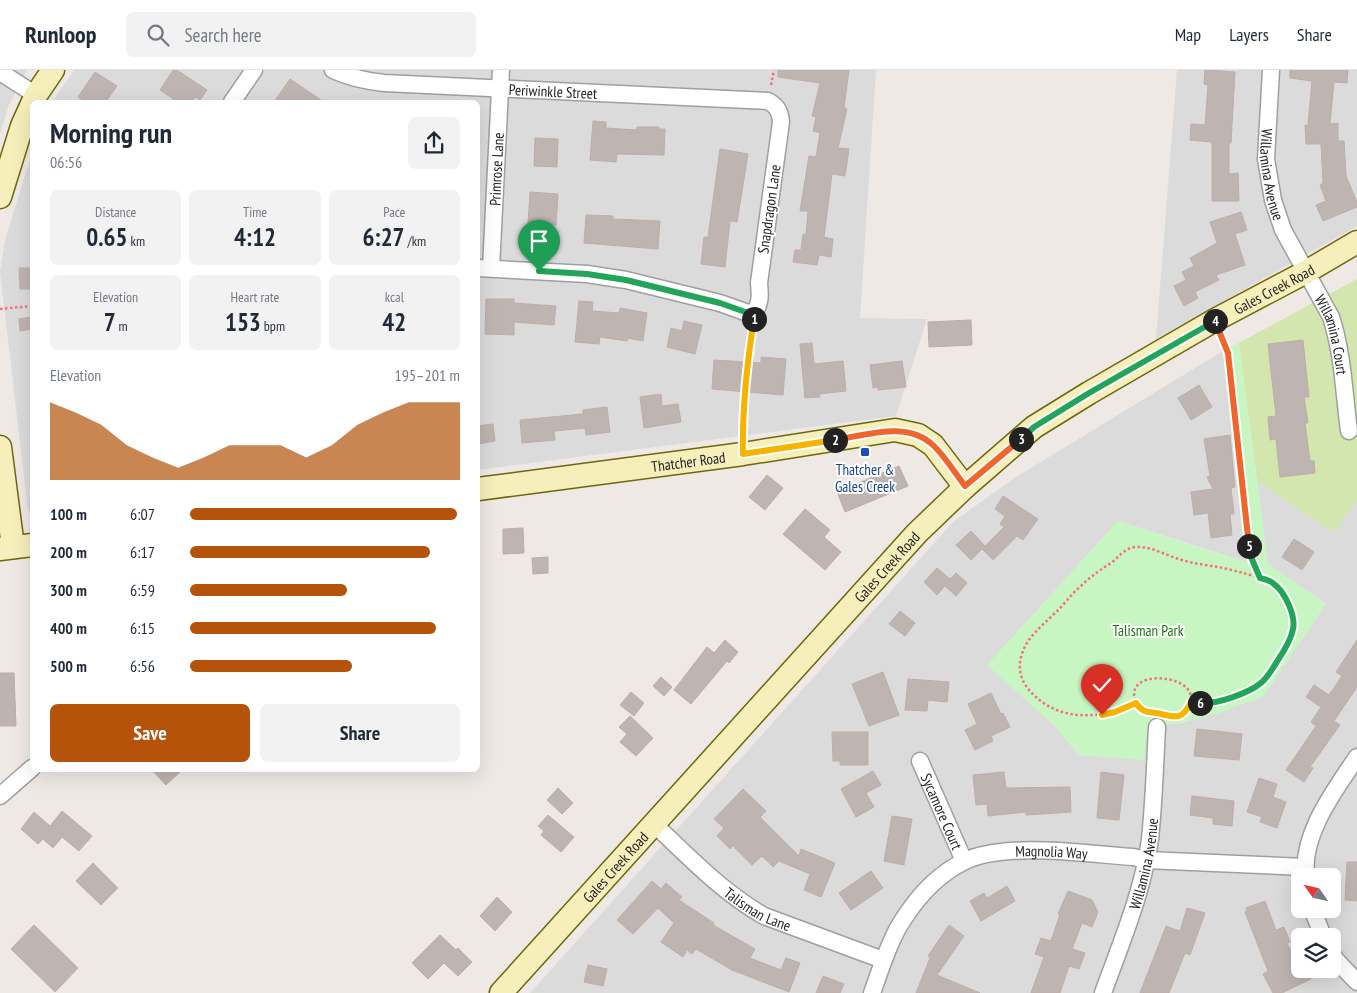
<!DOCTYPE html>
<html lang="en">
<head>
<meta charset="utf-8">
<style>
	body { margin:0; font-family:"PT Sans Narrow",sans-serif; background:#f2f2f3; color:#1f2937; height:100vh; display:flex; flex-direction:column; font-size:19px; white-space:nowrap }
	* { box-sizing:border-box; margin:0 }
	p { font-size:16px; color:#747a83 }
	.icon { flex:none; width:28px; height:28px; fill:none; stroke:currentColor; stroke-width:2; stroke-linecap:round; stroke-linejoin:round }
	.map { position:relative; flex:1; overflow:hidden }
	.sheet { position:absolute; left:30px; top:30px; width:450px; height:672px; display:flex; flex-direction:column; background:#fff; border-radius:8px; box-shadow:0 5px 20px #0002 }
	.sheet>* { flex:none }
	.needle { width:32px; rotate:304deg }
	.buttons { position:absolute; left:1291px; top:798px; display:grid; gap:10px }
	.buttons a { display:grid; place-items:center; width:50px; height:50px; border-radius:8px; background:#fff; box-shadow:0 5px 20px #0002; font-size:25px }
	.pin { position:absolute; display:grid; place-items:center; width:42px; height:42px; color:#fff; margin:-51px -21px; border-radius:50% 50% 50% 0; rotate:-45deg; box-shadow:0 0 5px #0007 }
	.pin .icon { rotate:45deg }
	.km { position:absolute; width:25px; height:25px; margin:-12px; border-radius:50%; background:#222; color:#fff; font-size:14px; line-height:25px; text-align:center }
	.round { display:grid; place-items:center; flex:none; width:52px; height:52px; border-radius:8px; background:#f2f2f3 }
	.overview { display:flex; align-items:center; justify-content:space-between; height:85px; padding:0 20px }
	h1 { font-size:28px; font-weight:600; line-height:38px }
	.figures { display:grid; grid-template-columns:repeat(3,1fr); gap:8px; height:85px; padding:5px 20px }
	.figures div { display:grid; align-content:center; border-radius:8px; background:#f2f2f3; text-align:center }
	.figures b { font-size:25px; font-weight:600 }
	.figures small { font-size:14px; font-weight:400 }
	.figures p { font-size:14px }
	.chart { height:140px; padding:10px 20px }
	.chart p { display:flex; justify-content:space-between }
	.chart svg { width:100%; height:90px; margin-top:5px; fill:#b45309; opacity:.7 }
	.button { display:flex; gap:10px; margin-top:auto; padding:10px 20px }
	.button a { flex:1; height:58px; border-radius:8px; background:#b45309; color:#fff; font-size:20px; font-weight:600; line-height:58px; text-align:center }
	.button a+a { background:#f2f2f3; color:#1f2937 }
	ul { padding:0 20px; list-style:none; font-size:16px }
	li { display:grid; grid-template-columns:80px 60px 1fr; align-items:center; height:38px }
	li i { height:12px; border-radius:6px; background:#b45309 }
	header { display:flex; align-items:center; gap:30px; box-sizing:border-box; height:70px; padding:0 25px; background:#fff; border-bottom:1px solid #e0e1e3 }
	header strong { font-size:24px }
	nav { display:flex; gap:28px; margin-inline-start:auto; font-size:18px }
	.search { width:350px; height:45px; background:#f2f2f3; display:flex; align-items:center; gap:12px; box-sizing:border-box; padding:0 18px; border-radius:8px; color:#747a83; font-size:19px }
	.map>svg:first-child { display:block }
	.residential { fill:#dcdbdb; fill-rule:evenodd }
	.grass { fill:#d3e6ad }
	.park { fill:#c8f6c3 }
	.building { fill:#beb4b1; stroke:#bfada7 }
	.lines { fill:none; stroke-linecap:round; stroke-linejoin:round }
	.street-casing { stroke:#9f9f9f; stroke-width:19 }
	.secondary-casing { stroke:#6e670b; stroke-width:25 }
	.path { stroke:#f2727c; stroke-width:2.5; stroke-dasharray:2.5 2.5; stroke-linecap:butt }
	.street { stroke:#fff; stroke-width:16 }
	.secondary { stroke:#f6eebb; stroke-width:22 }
	.split-1-casing { stroke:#fff; stroke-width:10 }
	.split-2-casing { stroke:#fff; stroke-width:10 }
	.split-3-casing { stroke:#fff; stroke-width:10 }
	.split-4-casing { stroke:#fff; stroke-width:10 }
	.split-5-casing { stroke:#fff; stroke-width:10 }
	.split-6-casing { stroke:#fff; stroke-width:10 }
	.split-7-casing { stroke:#fff; stroke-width:10 }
	.split-1 { stroke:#22a559; stroke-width:6 }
	.split-2 { stroke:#f5b400; stroke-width:6 }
	.split-3 { stroke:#f0652b; stroke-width:6 }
	.split-4 { stroke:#22a559; stroke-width:6 }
	.split-5 { stroke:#f0652b; stroke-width:6 }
	.split-6 { stroke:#22a559; stroke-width:6 }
	.split-7 { stroke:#f5b400; stroke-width:6 }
	.transit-dot { fill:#1a4fb4; stroke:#fff; stroke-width:2 }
	.labels { text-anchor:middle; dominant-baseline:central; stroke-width:4; stroke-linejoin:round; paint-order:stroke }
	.street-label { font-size:15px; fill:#1e1e1e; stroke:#fff }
	.transit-label { font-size:15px; fill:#164399; stroke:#fff }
	.park-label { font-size:15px; fill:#1b7612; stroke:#fff }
</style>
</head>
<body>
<header>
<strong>Runloop</strong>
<div class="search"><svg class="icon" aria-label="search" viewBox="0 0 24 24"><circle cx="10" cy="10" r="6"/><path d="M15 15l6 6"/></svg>Search here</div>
<nav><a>Map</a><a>Layers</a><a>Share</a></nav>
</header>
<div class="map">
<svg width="1357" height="923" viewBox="0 0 1357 923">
	<rect width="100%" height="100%" fill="#eee9e4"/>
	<path class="residential" d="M0,0H27L9,35L0,64Z
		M74,0H876L860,248L927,249L896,346L478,400V32H52Z
		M1177,0H1357V156L1156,269Z
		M32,83V445L28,441L0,202L5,170Z
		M1223,281L1250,493L1118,451L988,595L1054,655L1079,685L1150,656L1181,653L1221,642L1326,534L1268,494L1257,411L1334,463L1357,429V923H530L953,452L1016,407ZM1300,806H1332V839H1300ZM1300,866H1332V899H1300Z"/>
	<path class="grass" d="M1357,209V429L1334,463L1257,411L1239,273Z"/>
	<path class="park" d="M1239,273L1268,494L1326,534L1263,627L1221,642L1181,653L1147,658L1144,690L1079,685L1054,655L987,595L1118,451L1249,493L1223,281Z"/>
	<path class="building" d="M173,0H177L207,20L200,30L195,27L191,32H178L160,20Z
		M778,0H849L844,38L847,39L838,78L849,79L845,106L832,104L824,167L833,169L831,187L819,185L817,195L793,192L795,180H801L803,164L806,165L808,141H800L809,86L816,87L820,63L813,61L816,47L812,46L820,13L778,7Z
		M1205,0L1235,2L1231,73H1229V104L1238,103L1239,131H1212V72L1190,70L1191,54L1205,55L1208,15L1204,14Z
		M1290,0H1348L1347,13L1334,12L1330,54L1338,53V71H1344L1346,106L1357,132V137L1323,151L1316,135L1326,131L1320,115L1323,113L1321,74H1306L1305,55H1308L1312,11L1290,8Z
		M95,2L117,16L106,32H86L78,27Z
		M290,9L324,32H274Z
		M593,51L606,52V58L637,60V57H659V59H665L664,85L617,84L616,92L590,90Z
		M535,68L558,69L557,97L534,96Z
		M720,79L748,84L737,152L730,151L725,197L701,194L704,167H708Z
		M530,122L558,124L556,155L528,154Z
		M1241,142L1247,160L1235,164L1245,195L1216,205L1219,210L1195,222L1198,228L1184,236L1174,216L1186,210L1182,202L1194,196L1190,188L1217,173L1210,152Z
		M586,145L613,146V149L660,151L658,179L584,173Z
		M19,198H32V219H20Z
		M486,229H514V233L556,236L554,255L514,252V265L485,264Z
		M579,231L593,232L592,241L619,243L620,238L647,243L643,271L628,268L627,271L600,267L599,274L575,272Z
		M32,247V259L20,261L19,249Z
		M971,250L972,275L929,277L928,252Z
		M684,251L702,255L695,284L667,277L671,258L682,261Z
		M1303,270L1309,327H1304L1308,353H1305L1310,391H1314L1315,403L1280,407L1276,369L1270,370L1268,347L1276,346L1268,274Z
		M812,273L814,294L843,291L846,321L819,324L820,327L805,328L800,274Z
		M761,287L786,289L783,325L712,319L714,290L761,293Z
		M902,291L906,317L878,320V317L873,318L870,295Z
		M1199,315L1212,337L1191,350L1178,328Z
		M661,324L662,336L678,334L681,352L644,358L640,327Z
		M607,337L610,362L586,365L585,358L554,361L555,370L522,373L520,350L583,344V340Z
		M493,354L495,371L478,374V356Z
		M1230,365L1235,417L1231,418L1234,444H1230L1232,465L1211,468L1208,443L1194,445L1191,422L1213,419L1207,407L1210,406L1204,369Z
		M899,396L908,416L845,442L837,422Z
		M767,405L783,418L765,440L749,427Z
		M1003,426L1038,449L1023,470L1017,466L993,490L982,479L971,490L956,475L971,461L985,476L1004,457L1000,454L1005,446L995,439Z
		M805,439L830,460L824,467L841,482L825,500L783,464Z
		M523,458L524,483L503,484V459Z
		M1294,469L1314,482L1302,500L1282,487Z
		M548,487V503L533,504L532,488Z
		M937,498L950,509L956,503L967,513L956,526L945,516L937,525L924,512Z
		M900,541L915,553L905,566L889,554Z
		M725,570L738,582L729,593L727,591L691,634L674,620L707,577L714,583Z
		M1357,570V617L1334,651L1340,655L1310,697L1313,698L1304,712L1286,700L1316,656L1311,652L1321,637L1306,627L1314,615L1329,625L1342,606L1336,602Z
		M883,602L899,645L869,656L852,614Z
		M0,603H14L16,656H0Z
		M661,607L672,617L664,626L653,616Z
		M908,609L949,612L947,632L928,630L927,641L905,640Z
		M631,622L644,633L634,646L620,635Z
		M991,623L1001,644L1003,643L1010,657L991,666L993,671L975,680L965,660L977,654L968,634Z
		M630,646L653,668L636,686L620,672L627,664L619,657Z
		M1197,659L1242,664L1239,690L1194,686Z
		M832,662H868V695H840V691H833Z
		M152,700H182L166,715Z
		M873,701L881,715L866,723L874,737L856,747L841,719Z
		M1004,702L1006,718L1070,717L1071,742L1026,745V742L988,746L987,734L976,735L973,705Z
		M1101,702L1124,705L1119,750L1097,748Z
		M1259,708L1277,714L1273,727L1286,732L1277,758L1260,752L1262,747L1247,742Z
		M558,718L573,733L562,744L547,730Z
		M743,719L766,741L760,747L799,786L801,779L835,793L821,827L804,820L810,804L779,791L773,797L762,786L752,795L733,776L730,779L717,766L724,758L714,749Z
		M1192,726L1234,731L1232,756L1213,754V748L1190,745Z
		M62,741L92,766L79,781L62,767L53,778L43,769L38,774L21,759L34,742L50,756Z
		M548,745L574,767L561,782L541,765L544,761L538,756Z
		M892,746L912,749L904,795L884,791Z
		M1347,792H1357V831L1345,830Z
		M93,793L118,818L101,835L76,811Z
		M871,801L883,818L851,840L839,823Z
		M652,811L661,819L666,813L682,827L679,830L714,853L713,855L755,879L750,888L781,900L786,888L800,893L789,922L732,900L696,879L692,884L687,880L683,887L661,872L674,853L658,838L633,864L617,850Z
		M1007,816L1015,831L981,851L970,831L984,823L987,828Z
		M1068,821L1092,830L1098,842L1092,857L1082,853L1072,879L1085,883L1079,899L1069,896L1060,923H1031L1044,887L1035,884L1041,868L1051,871L1060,844H1058Z
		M497,827L512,842L495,861L480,846Z
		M1265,831L1276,860L1284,857L1290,872L1287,873L1300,899H1306L1311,909L1282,923H1273L1263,904L1268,901L1245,842L1247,841L1246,838Z
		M1187,838L1205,843L1190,885L1185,883L1169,923H1140L1166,856L1180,861Z
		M34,855L78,898L55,922L11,879Z
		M949,855L964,866L937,905L980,923H916L930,888L928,886Z
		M440,865L456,880L458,878L472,892L458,906L444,893L428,909L412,893Z
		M588,895L607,899L603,916L584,912Z
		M823,906L844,914L840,923H816Z"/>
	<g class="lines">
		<g class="street-casing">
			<g id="street">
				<path id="s1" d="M333,0C350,8 366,11 384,13L768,31C777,36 780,41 781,52L759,213C760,224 761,231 755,242L748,243L720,233L626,210L587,204L478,198"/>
				<path id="s2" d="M1271,0L1266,89L1273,130L1283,160L1331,247C1343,284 1344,323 1349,361"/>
				<path d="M0,2L36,25"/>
				<path d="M232,32L254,0"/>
				<path id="s3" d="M491,198L501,0"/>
				<path id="s4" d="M920,691L964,791"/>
				<path d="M0,726L32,698"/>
				<path id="s5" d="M654,754C689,787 722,822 764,846L883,890"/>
				<path d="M1306,806C1301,764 1335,720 1357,687"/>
				<path d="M1312,839L1323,866"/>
				<path d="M1332,884L1336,890L1357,912"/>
				<path id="s6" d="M872,923C879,904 885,884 894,866C899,854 907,844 914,834C928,816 943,802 963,792C1004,771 1087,784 1133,787L1146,790L1305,797"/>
				<path id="s7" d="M1103,923C1121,873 1143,822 1150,769C1154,732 1155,694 1157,657"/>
			</g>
		</g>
		<g class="secondary-casing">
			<g id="secondary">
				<path d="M0,127L22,56L36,25L53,0"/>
				<path d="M0,377L13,477"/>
				<path id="s8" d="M478,419L743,384L895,360L918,365L933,375L965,417"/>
				<path d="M0,479L32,475"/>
				<path id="s9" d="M501,923L917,463L965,417L1034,357L1089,323L1215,250L1306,202L1357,172"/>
			</g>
		</g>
		<path class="path" d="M771,15L774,0
			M0,239L32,236
			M743,365L750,277L753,258
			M1136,633C1101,649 1059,653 1031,622C1021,612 1017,598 1022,584C1027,567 1042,556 1055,543C1064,535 1071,524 1081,516C1090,507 1100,500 1111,493C1119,487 1124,478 1136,477C1151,476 1165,485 1179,489C1193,494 1209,495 1223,498C1236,501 1248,504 1260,508
			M1150,644C1134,637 1126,617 1146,610C1162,605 1194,611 1191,632C1197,633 1204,635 1210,634C1224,631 1253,621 1263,611C1273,601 1294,569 1294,554C1293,542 1285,521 1274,514C1270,511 1264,509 1260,508L1249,480L1228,283L1221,267
			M1170,647C1181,647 1186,642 1191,632"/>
		<use href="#street" class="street"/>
		<use href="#secondary" class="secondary"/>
	</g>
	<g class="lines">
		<g class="split-1-casing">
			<path id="split-1" d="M539,201L587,204L626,210L720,233L748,243L755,242L754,249"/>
		</g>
		<g class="split-2-casing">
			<path id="split-2" d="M754,249C747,293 742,339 743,384L835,370"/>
		</g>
		<g class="split-3-casing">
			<path id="split-3" d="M835,370C867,365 908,350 934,376C946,388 955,403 965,416L1021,369"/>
		</g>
		<g class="split-4-casing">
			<path id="split-4" d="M1021,369L1034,357L1089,323L1215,251"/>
		</g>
		<g class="split-5-casing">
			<path id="split-5" d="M1215,251L1228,283L1249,476"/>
		</g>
		<g class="split-6-casing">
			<path id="split-6" d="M1200,633C1215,635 1250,623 1262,612C1268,607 1273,598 1278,590C1284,581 1291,570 1293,559C1296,546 1285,522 1274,514C1271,511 1265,509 1260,508L1251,487L1249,476"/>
		</g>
		<g class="split-7-casing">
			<path id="split-7" d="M1102,645L1115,642L1136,633C1144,645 1150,641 1161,644C1177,648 1183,649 1191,632L1200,633"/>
		</g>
		<use href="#split-1" class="split-1"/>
		<use href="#split-2" class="split-2"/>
		<use href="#split-3" class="split-3"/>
		<use href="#split-4" class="split-4"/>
		<use href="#split-5" class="split-5"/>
		<use href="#split-6" class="split-6"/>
		<use href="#split-7" class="split-7"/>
	</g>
	<rect class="transit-dot" x="860" y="377" width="10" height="10" rx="2.5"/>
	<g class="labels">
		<g class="street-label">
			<text stroke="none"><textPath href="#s1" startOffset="222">Periwinkle Street</textPath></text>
			<text stroke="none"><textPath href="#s3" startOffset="99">Primrose Lane</textPath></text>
			<text stroke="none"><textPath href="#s2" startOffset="105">Willamina Avenue</textPath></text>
			<text transform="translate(769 139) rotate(-82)">Snapdragon Lane</text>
			<text stroke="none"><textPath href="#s9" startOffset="1055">Gales Creek Road</textPath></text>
			<text stroke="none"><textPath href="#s2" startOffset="279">Willamina Court</textPath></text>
			<text stroke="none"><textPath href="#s8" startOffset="212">Thatcher Road</textPath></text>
			<text stroke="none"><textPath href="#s9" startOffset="575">Gales Creek Road</textPath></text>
			<text stroke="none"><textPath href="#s4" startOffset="55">Sycamore Court</textPath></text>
			<text stroke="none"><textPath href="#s6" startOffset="254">Magnolia Way</textPath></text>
			<text stroke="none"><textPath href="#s7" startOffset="136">Willamina Avenue</textPath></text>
			<text stroke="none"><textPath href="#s9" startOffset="170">Gales Creek Road</textPath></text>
			<text stroke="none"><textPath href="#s5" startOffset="135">Talisman Lane</textPath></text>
		</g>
		<g class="transit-label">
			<text x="865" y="399">Thatcher &amp;<tspan x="865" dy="17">Gales Creek</tspan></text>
		</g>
		<g class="park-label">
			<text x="1148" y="560">Talisman Park</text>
		</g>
	</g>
</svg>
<div class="buttons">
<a><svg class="needle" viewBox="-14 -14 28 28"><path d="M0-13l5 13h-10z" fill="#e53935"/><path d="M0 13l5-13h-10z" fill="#747a83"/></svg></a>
<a><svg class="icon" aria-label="layers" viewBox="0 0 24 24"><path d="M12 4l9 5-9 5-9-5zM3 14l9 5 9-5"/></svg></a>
</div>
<div class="pin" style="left:539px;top:201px;background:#1e9e55"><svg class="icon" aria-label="arrive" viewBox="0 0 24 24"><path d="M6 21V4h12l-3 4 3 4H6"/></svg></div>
<div class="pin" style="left:1102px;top:645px;background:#d93025"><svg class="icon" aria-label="check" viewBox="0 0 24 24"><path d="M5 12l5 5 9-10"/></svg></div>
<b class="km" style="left:754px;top:249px">1</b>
<b class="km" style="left:835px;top:370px">2</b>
<b class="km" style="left:1021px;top:369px">3</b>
<b class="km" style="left:1215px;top:251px">4</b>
<b class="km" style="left:1249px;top:476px">5</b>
<b class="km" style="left:1200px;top:633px">6</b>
<section class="sheet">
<div class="overview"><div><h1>Morning run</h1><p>06:56</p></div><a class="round"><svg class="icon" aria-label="share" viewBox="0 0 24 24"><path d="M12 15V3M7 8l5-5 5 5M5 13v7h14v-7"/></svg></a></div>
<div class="figures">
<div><p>Distance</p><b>0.65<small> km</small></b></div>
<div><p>Time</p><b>4:12</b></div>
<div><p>Pace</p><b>6:27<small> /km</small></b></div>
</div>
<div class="figures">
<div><p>Elevation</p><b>7<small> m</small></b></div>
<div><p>Heart rate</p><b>153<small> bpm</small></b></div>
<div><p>kcal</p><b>42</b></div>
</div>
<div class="chart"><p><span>Elevation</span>195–201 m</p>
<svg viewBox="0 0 160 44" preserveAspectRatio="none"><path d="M0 44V6L10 11L20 17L30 27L40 33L50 38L60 33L70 27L80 27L90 27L100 33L110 27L120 17L130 11L140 6L150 6L160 6V44z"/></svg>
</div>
<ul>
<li><b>100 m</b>6:07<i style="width:99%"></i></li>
<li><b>200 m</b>6:17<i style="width:89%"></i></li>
<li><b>300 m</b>6:59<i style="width:58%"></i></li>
<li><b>400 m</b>6:15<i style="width:91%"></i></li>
<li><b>500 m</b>6:56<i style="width:60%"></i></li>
</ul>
<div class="button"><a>Save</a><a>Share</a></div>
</section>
</div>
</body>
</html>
